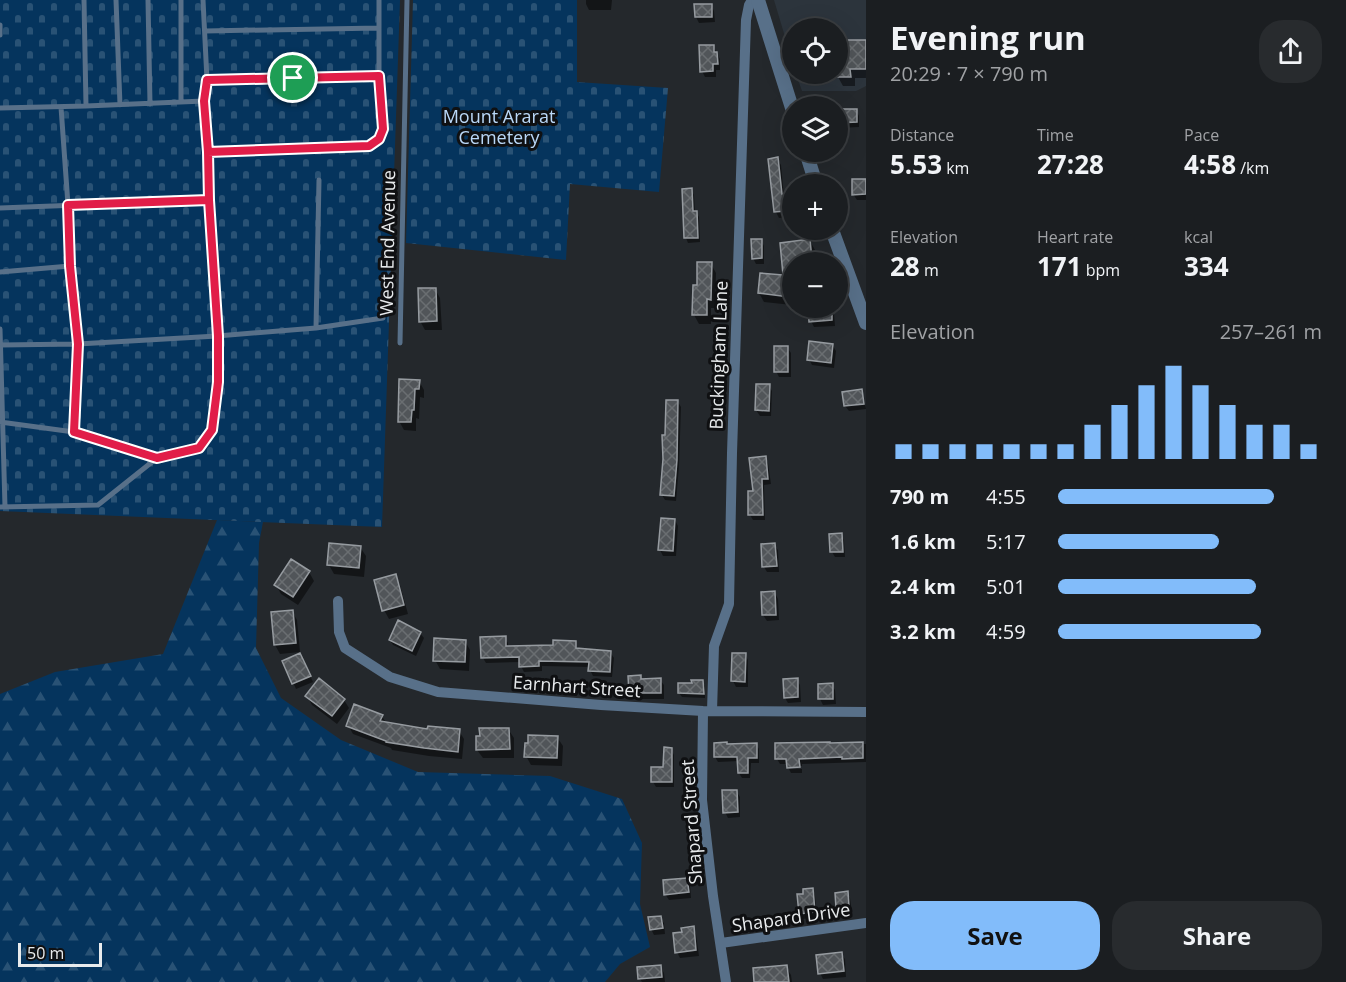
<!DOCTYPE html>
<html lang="en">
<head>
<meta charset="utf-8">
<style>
	body { margin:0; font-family:"Open Sans",sans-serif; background:#282b2e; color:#f1f3f6; height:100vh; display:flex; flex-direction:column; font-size:22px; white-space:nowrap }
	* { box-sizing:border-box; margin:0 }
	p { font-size:20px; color:#a0a2a5 }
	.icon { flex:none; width:33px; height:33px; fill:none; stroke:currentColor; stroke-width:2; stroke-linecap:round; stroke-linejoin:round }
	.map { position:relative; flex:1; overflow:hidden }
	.drawer { display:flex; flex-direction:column; background:#1b1e21; width:480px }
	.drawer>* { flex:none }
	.buttons { position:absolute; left:782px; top:18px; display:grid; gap:12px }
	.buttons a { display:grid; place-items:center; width:66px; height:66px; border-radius:50%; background:#1b1e21; box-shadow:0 6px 24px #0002,0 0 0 2px #393c3f; font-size:30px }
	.scale { position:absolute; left:18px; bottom:15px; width:84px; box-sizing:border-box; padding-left:6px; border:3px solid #e8ebed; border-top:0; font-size:16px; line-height:21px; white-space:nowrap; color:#e8ebed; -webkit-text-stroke:4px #0f1012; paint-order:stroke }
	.pin { position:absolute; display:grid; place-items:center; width:51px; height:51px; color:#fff; margin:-26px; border:3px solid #fff; border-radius:50%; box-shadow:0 2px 6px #0007 }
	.round { display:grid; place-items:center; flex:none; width:63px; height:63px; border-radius:24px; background:#282b2e }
	.overview { display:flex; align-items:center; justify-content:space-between; height:102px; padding:0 24px }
	h1 { font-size:33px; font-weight:700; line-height:45px }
	.metrics { display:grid; grid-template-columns:repeat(3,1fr); gap:9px; height:102px; padding:6px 24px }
	.metrics div { display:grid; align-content:center }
	.metrics b { font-size:26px; font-weight:700 }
	.metrics small { font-size:16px; font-weight:400 }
	.metrics p { font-size:16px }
	.chart { height:168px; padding:12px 24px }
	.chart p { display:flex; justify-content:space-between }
	.chart svg { width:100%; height:108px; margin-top:6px; stroke:#82bcfa; stroke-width:6 }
	.action { display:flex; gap:12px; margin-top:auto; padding:12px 24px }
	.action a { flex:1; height:69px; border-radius:24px; background:#82bcfa; color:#111; font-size:24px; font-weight:700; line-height:69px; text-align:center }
	.action a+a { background:#282b2e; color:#f1f3f6 }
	ul { padding:0 24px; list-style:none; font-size:20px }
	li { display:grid; grid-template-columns:96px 72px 1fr; align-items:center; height:45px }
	li i { height:15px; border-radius:8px; background:#82bcfa }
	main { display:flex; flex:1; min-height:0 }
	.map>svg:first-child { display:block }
	.built { fill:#2c343c }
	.forest { fill:url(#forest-firs) }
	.cemetery { fill:url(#cemetery-stones) }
	.shadow { fill:#0007 }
	.building { fill:url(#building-cross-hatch); stroke:#969ba0; stroke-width:1.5 }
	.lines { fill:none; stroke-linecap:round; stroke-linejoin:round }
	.service { stroke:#587089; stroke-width:5 }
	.minor { stroke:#587089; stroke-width:10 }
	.tertiary { stroke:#587089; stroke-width:14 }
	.route-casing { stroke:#fff; stroke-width:12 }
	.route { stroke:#e11d48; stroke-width:8 }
	.labels { text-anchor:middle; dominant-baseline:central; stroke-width:6; stroke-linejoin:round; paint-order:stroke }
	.park-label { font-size:18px; fill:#bad8f8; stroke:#0f1012 }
	.street-label { font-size:18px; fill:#e8ebed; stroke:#0f1012 }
</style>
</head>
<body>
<main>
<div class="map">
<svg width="866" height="982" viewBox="0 0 866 982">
	<defs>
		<pattern id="forest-firs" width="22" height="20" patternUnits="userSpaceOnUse" patternTransform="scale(1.5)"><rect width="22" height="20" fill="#05345d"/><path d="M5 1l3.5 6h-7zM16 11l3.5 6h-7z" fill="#295275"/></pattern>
		<pattern id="cemetery-stones" width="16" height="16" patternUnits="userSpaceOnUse" patternTransform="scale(1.5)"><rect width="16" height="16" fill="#05345d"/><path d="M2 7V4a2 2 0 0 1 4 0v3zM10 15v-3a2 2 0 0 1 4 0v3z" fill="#295275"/></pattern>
		<pattern id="building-cross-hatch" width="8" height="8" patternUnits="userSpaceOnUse" patternTransform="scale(1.5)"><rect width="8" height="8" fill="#515559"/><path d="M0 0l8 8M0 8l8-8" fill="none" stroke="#6a6e71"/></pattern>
	</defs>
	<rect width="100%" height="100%" fill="#24282c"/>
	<path class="built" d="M774,0H866V86L856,91H802L796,74H837V28H792V60Z"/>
	<path class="forest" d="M217,520L263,522L259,543L256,648L281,698L341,740L418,772L550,776L622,799L642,843L640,904L650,947L620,964L605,982H0V694L55,672L163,654Z"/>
	<path class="cemetery" d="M0,0H400L382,527L0,511Z
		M413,0H577V82L668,88L659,192L570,184L566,260L406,243Z"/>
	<path class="shadow" d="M586,0H612L611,10H589L586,4Z
		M711,5L714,11L715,22L699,23L696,17Z
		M866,42V78H855V86H843L838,77V46Z
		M713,46L720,59V70H716V77H705L702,71Z
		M856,110L859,116V127L837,128V111Z
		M777,159L781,165L784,197L787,201L788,217L779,218L776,212L769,160Z
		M866,180V200H857L853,194Z
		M691,190L694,195L695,212H696L699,217L700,242L688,243L686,238Z
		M761,240L764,246V264H756L753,258Z
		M810,241L815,250L816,262H792V305L764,302L759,293L785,277L781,244Z
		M711,264L716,273L715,308H711V324H699L694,315L699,286Z
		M435,289L440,298L442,330H425L420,321Z
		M831,308L834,314L835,326L814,327L811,321Z
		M833,346L836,351L834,368L812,365L809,359Z
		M787,347L791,353V377H779L776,371Z
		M419,381L424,390V398L420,397L419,419L416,418V431L404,430L399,421Z
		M769,386L772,391L771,416H760L756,410Z
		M861,391L864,397L866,409L849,411L845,406Z
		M678,402L681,407L679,466L676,501L665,500L662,495L666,437Z
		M765,457L768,463L771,484L764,485L765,520H753L750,515L755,493Z
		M675,520L678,526L676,556H663L660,550Z
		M841,535L844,540L845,557H835L832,552Z
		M774,545L778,550L779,572H767L764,567Z
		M360,547L366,556L364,577L334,574L329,565Z
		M309,572L314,581L298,605L281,594L276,585Z
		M395,576L400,585L408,614L389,619L384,610Z
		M775,593L778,599L779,620L767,621L763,615Z
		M292,611L297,620L300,652L280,654L275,645Z
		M420,633L424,638L416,656L393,645L390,640Z
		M505,638L508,643V647L555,646L575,643L578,650L610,652L614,658L612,677L593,676L590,670V667L542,666V671L524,672L521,666V662L486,663L483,658Z
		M465,641L470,650L469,671L440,669L435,660Z
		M745,654L748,660V687H736L733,681Z
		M303,660L313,682L296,689L284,662Z
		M640,677L642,680H660L664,685V699H633L630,693Z
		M797,680L800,685L801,702L788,703L785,698Z
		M702,681L705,686V698L682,697L679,693Z
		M820,685H832L835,690L836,704L823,705L820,699Z
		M307,696L344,700L349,708L337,724L312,705Z
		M382,716L386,723L429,730L459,731L464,739L462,759L429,756L392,750L391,748L353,734L348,725Z
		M508,729L514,738V758H483L477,750Z
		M557,737L563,746L562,766L531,765L526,756Z
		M756,744L759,749V763H751L750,778H742L739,773V761L718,762L715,757L727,745Z
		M866,744V762L802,764V766H789V768L788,764H780L777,759L776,745Z
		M671,749L674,755V787H656L653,782L665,768Z
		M789,769H802V773H791Z
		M736,791L740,797V817L728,818L725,812Z
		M687,879L690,885L691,898L669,900L665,894Z
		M812,889L815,895L817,917L803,919L800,913L805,895Z
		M847,893L850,898L852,912L841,913L838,908Z
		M660,918L664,923L665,934L654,935L651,929Z
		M693,928L696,934L699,956L680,958L677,952Z
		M841,954L845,959L846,977L823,979L820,973Z
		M661,967L664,973L665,982H642L640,979Z
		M786,967L791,975L792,982H756Z"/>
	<path class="building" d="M694,4H712V17H695Z
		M846,40H866V69H850L851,77H837V45H846Z
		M699,45H714V52H717L718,64H713V71L700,72Z
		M837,109H857V122L837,123Z
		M778,157L782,194H784L786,211L774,212L768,159Z
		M852,179H866V194L852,195Z
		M692,188L693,211H697L698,238H684L682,189Z
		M751,239H762V258L752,259Z
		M810,239L812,260L792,262L789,297L758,293L760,273L783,275L780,243Z
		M697,262H712L711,300L707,299V315H692L693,285H697Z
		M418,288H436L437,321L419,322Z
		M808,308H832V320L809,322Z
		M809,341L833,344L831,363L807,360Z
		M774,346H788V372H774Z
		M399,379L420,380L419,389H415L414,410H412L411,422H398Z
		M756,384H770L769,411L755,410Z
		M862,389L864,404L844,406L842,392Z
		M666,400H678L677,460L674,496L660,495L663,459L662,435H665Z
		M766,456L768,479H762L763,515H748V491H753L749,458Z
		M661,518L675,519L673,551L658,550Z
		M842,533L843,552H830L829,534Z
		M329,543L361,546L359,568L327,565Z
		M775,543L777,566L762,567L761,544Z
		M291,559L310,571L293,597L274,585Z
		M396,574L404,605L382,611L374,580Z
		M775,591L776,615H762L761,592Z
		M293,610L296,643L274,645L271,612Z
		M398,620L421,632L412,651L389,640Z
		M506,636V646L553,645V640L576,641V648L611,651L610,672L588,671L589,662L539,661V666L519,667V657L481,658L480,637Z
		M434,638L466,640L465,662L433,661Z
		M300,653L311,676L292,684L282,661Z
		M732,653H746L745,682L731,681Z
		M641,675V679L661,678V693H629L628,676Z
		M319,678L345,699L332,716L305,696Z
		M798,678V697L784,698L783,679Z
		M691,680H703L704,694L678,693V683H692Z
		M833,683V699H818V684Z
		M354,704L383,715L380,721L427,729L428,726L460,729L458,752L424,748L386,742V741L346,726Z
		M479,728H509L510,749L476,750V736H480Z
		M528,735L558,736L557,758L524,757L525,743H528Z
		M727,742V744L757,743V758H748V773H738L737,757H714V743Z
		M830,742V743L863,742V758L842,759V757L799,759L800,767L787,768L786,759H775V743Z
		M664,747L672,748V782H651V767H663Z
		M722,790H737L738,812L723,813Z
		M687,878L689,892L664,895L663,880Z
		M813,888L815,912L799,914L797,894H803V889Z
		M848,891L849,907L836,908L835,893Z
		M661,916L663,928L650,930L648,917Z
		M694,926L696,950L675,953L673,933L682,932L681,928Z
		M842,952L844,971L818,974L816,955Z
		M661,965L662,977L638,979L637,967Z
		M787,965L789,982H754L753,968Z"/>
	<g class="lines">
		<path class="service" d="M84,0L86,106
			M116,0L120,105
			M148,0L150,104
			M0,25V35
			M205,31L379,28
			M207,80L379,76
			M181,102V0
			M61,107L68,205L70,266L78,344L74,432
			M0,108L86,106L204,101
			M209,152L370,146L379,139L383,129L379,76V0
			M0,208L209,200
			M0,272L70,266
			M316,328L319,180
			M0,329L5,507
			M400,343L407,0
			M0,345L78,344L217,336L316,328L383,318
			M0,422L74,432L157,458L199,448L212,430L218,382L217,336L209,200V152L204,101L207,80L203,0
			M0,507L98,505L157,458"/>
		<path class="minor" d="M338,601L339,632L345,648L390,677L438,692L601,705L703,711L866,712
			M703,711L702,800L713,896L726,982
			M712,711L714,646L729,604L732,453L746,20L749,5L752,0
			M721,943L866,923"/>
		<path class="tertiary" d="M758,0L792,108
			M806,152L816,184
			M832,230L866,323"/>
	</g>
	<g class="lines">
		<g class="route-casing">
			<path id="route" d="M293,78L207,80L204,101L208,152L209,200L68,205L70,266L78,344L74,432L157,458L199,448L212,430L218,382V336L209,200L208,152L369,146L379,139L383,129L379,76L293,78"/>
		</g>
		<use href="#route" class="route"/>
	</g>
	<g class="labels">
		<g class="park-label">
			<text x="499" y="116">Mount Ararat<tspan x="499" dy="21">Cemetery</tspan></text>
		</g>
		<g class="street-label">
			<text transform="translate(387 243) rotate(-89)">West End Avenue</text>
			<text transform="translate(718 355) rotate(-88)">Buckingham Lane</text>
			<text transform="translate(577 686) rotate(4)">Earnhart Street</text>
			<text transform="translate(691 822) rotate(-94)">Shapard Street</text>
			<text transform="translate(791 917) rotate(-8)">Shapard Drive</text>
		</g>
	</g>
</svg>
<div class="buttons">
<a><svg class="icon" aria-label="locate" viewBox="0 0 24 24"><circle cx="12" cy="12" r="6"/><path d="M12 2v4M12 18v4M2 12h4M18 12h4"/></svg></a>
<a><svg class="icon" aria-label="layers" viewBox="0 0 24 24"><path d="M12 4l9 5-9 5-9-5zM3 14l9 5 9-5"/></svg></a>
<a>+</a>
<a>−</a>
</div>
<div class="scale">50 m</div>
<div class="pin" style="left:293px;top:78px;background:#1e9e55"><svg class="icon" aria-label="arrive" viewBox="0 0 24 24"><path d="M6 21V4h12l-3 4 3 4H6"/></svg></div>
</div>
<section class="drawer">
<div class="overview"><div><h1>Evening run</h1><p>20:29 · 7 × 790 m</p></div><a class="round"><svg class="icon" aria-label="share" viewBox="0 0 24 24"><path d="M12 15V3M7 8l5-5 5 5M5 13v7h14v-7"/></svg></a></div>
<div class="metrics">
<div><p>Distance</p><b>5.53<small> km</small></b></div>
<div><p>Time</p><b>27:28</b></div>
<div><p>Pace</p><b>4:58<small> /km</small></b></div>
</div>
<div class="metrics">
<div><p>Elevation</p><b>28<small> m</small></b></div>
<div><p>Heart rate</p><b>171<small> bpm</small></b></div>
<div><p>kcal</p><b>334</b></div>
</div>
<div class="chart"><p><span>Elevation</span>257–261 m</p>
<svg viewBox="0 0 160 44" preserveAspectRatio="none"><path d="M5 44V38M15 44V38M25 44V38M35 44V38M45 44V38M55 44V38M65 44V38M75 44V30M85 44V22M95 44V14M105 44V6M115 44V14M125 44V22M135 44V30M145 44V30M155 44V38"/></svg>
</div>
<ul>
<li><b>790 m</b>4:55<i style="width:82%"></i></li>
<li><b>1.6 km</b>5:17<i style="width:61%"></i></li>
<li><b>2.4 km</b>5:01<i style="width:75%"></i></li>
<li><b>3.2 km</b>4:59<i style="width:77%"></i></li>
</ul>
<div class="action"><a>Save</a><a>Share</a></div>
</section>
</main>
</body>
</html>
